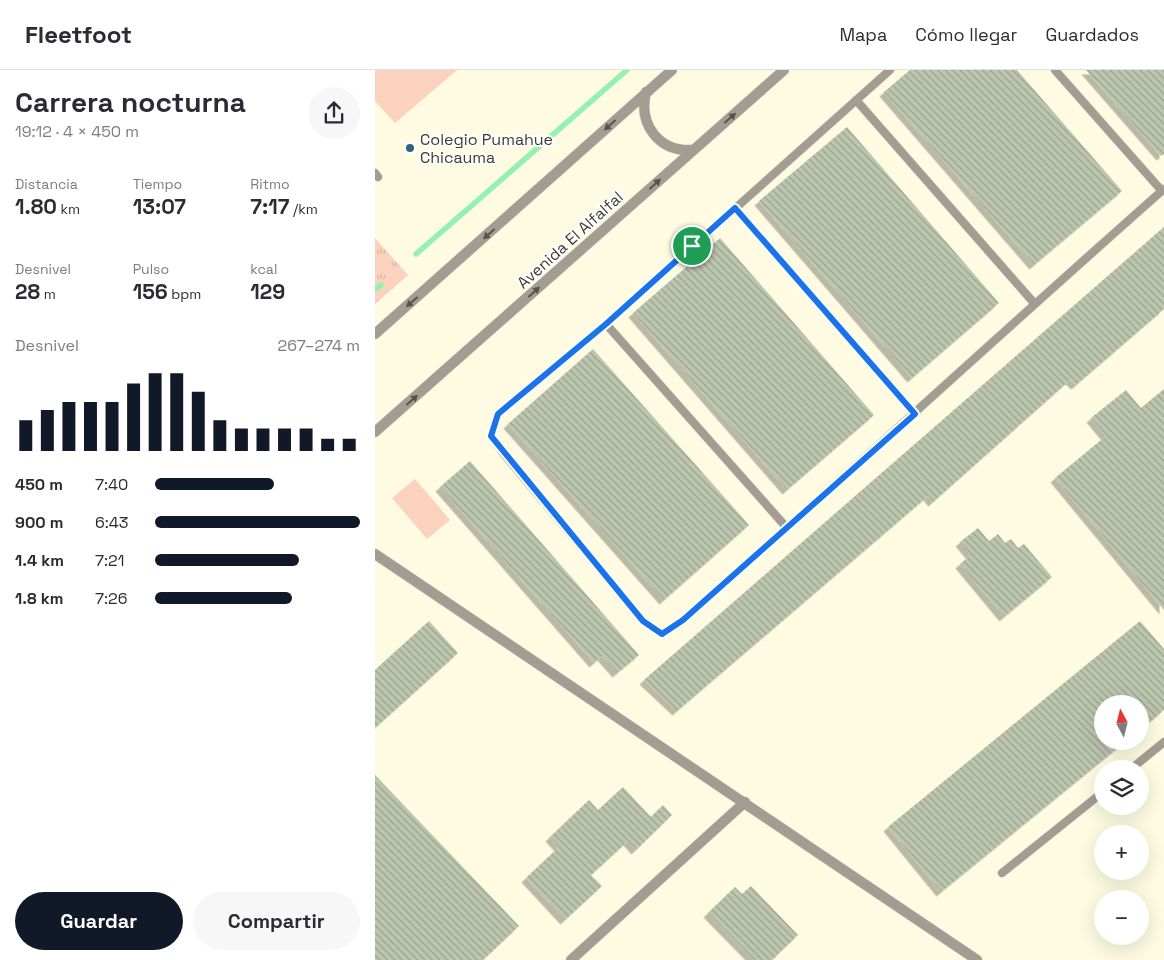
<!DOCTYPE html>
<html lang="es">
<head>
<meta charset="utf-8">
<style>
	body { margin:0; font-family:"Space Grotesk",sans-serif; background:#f7f7f7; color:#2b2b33; height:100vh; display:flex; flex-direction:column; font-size:19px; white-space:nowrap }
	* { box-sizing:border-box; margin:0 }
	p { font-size:16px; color:#7c7c81 }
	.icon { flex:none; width:28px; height:28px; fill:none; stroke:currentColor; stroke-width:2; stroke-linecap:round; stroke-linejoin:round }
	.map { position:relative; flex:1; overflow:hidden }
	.sheet { display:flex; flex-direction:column; background:#fff; width:375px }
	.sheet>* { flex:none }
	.needle { width:32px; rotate:353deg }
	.controls { position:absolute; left:719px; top:625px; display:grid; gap:10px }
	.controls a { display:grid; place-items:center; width:55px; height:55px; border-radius:50%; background:#fff; box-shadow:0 5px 20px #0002; font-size:25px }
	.pin { position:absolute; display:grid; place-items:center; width:42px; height:42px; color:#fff; margin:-21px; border:2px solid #fff; border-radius:50%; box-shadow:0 1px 5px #0007 }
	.round { display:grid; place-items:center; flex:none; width:52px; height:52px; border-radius:26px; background:#f7f7f7 }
	.headline { display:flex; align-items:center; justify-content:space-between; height:85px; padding:0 15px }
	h1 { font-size:28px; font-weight:700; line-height:38px }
	.stats { display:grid; grid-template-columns:repeat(3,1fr); gap:8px; height:85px; padding:5px 15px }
	.stats div { display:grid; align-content:center }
	.stats b { font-size:21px; font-weight:700 }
	.stats small { font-size:14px; font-weight:400 }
	.stats p { font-size:14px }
	.chart { height:140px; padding:10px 15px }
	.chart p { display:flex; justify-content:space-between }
	.chart svg { width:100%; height:90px; margin-top:5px; stroke:#111827; stroke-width:6 }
	.cta { display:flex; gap:10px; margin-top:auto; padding:10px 15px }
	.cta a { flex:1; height:58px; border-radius:30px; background:#111827; color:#fff; font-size:20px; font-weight:700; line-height:58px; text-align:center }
	.cta a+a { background:#f7f7f7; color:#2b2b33 }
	ul { padding:0 15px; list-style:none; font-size:16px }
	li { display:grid; grid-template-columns:80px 60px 1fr; align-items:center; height:38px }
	li i { height:12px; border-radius:6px; background:#111827 }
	header { display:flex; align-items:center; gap:30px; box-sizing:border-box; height:70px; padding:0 25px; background:#fff; border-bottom:1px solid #e1e1e2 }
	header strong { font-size:24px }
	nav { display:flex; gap:28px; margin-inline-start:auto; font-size:18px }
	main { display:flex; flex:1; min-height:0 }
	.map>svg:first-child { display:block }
	.grass { fill:url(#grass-tufts) }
	.green { fill:#fbd2bd }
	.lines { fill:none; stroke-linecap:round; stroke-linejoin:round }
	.stream { stroke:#95f1b3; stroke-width:5.5 }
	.building { fill:url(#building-back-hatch); filter:url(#shadow) }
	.service-casing { stroke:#d7d5bf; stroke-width:9 }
	.minor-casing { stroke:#d7d5bf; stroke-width:11 }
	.service { stroke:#a39c93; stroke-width:8 }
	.minor { stroke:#a39c93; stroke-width:10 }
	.oneway { fill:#56544a }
	.route-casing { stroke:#fff; stroke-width:10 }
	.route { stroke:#1a73e8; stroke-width:6 }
	.poi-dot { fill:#2d647f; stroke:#fff; stroke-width:2 }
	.labels { text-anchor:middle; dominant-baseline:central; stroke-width:4; stroke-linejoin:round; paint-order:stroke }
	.poi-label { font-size:16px; fill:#3d3c32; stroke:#fff; text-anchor:start }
	.street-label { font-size:16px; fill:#3d3c32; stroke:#fff }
</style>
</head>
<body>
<header>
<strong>Fleetfoot</strong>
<nav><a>Mapa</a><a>Cómo llegar</a><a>Guardados</a></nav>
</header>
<main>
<section class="sheet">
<div class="headline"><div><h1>Carrera nocturna</h1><p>19:12 · 4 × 450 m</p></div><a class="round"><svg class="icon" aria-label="share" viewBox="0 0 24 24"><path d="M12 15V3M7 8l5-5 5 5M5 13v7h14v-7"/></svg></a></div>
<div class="stats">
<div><p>Distancia</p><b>1.80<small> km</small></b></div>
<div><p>Tiempo</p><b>13:07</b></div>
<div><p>Ritmo</p><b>7:17<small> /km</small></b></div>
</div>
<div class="stats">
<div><p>Desnivel</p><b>28<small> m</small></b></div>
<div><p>Pulso</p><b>156<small> bpm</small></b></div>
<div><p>kcal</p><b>129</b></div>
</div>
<div class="chart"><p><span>Desnivel</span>267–274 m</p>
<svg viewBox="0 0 160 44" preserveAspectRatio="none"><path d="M5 44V29M15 44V24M25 44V20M35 44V20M45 44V20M55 44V11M65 44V6M75 44V6M85 44V15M95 44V29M105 44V33M115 44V33M125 44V33M135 44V33M145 44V38M155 44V38"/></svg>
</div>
<ul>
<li><b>450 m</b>7:40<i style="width:58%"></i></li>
<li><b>900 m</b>6:43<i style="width:100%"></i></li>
<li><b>1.4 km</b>7:21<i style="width:70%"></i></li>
<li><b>1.8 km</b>7:26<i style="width:67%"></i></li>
</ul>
<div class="cta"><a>Guardar</a><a>Compartir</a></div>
</section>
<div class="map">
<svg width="789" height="890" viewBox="0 0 789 890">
	<defs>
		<pattern id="grass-tufts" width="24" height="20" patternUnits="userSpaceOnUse" patternTransform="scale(1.25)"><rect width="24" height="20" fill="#fbd2bd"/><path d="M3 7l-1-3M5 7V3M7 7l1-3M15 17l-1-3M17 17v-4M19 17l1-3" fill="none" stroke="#d8b5a3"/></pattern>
		<pattern id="building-back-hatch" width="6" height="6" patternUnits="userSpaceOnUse" patternTransform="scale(1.25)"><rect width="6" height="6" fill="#bcc6af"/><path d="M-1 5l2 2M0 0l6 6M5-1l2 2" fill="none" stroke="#9aa28f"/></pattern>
		<filter id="shadow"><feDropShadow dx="-4.5" dy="4.5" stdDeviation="0" flood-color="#0004"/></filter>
	</defs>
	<rect width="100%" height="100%" fill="#fefbe2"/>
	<path class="grass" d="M0,168L33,205L0,234Z"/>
	<path class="green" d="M0,0H82L20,53L0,31Z
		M40,409L75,450L52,469L17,428Z"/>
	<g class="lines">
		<path class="stream" d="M41,184L252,0
			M0,220L6,215"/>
	</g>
	<path class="building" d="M535,0H642L747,121L659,195L509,22Z
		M711,0H789V84L786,86Z
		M472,57L624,233L537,308L384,131Z
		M789,157V239L701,315L695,310L558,432L553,426L302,641L269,610Z
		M345,168L499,345L412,420L258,243Z
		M218,279L374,455L289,530L133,354Z
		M789,319V540L680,408L731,366L716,348L751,320L766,338Z
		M95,391L264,585L242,603L227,586L219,593L65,417Z
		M603,458L614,471L623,464L630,473L636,469L643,478L649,474L677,507L629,547L585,494L596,485L585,472Z
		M54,551L83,583L0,658V600Z
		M765,551L789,579V640L765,660V634H728V671H751L566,822L513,757Z
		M0,705L144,856L108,890H0Z
		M248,717L276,747L288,735L297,745L261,780L253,771L216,805L227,816L190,850L151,808L184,777L175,767L214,730L223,740Z
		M376,816L423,865L397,890H379L333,843L360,817L367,824Z"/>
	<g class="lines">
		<g class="service-casing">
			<path id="service" d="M515,0L231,254L123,344L116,366L129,384L268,551L287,564L308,550C469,408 627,262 789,119
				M680,0L787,121
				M481,30L659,233
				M0,103L3,107
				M360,138L540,344
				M231,254L412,458
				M756,699L789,672
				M627,803L728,722"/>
		</g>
		<g class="minor-casing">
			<path id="minor" d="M271,22C263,55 284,82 318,80
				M0,264L297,0
				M0,362L409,0
				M0,484L602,890
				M196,890L370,732"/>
		</g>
		<use href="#service" class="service"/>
		<use href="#minor" class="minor"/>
	</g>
	<defs><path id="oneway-solid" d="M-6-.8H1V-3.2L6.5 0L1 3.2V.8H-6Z" transform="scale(1.25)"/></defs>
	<g class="oneway">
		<use href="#oneway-solid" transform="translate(355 48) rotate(-41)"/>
		<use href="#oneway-solid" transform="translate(235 55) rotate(138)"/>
		<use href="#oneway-solid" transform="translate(280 114) rotate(-42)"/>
		<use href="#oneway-solid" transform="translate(114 164) rotate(138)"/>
		<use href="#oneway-solid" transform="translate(159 222) rotate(-42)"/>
		<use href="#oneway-solid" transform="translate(37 232) rotate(139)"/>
		<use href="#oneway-solid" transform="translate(37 330) rotate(-41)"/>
	</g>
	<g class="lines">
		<g class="route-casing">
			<path id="route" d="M360,138L540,344L308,550L287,564L268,551L116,366L123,344L231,254Z"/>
		</g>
		<use href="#route" class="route"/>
	</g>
	<circle class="poi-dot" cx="35" cy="78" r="5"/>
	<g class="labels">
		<g class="poi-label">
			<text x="45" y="69">Colegio Pumahue<tspan x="45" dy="18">Chicauma</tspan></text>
		</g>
		<g class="street-label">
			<text transform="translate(195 170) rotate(-42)">Avenida El Alfalfal</text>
		</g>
	</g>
</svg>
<div class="controls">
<a><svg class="needle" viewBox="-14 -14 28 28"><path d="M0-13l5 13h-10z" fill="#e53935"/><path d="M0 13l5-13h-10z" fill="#7c7c81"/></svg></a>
<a><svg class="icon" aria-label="layers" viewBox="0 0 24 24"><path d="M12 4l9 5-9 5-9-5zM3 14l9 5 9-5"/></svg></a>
<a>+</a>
<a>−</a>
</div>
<div class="pin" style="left:317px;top:176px;background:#1e9e55"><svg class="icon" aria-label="arrive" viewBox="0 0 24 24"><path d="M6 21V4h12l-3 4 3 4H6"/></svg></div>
</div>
</main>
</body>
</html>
